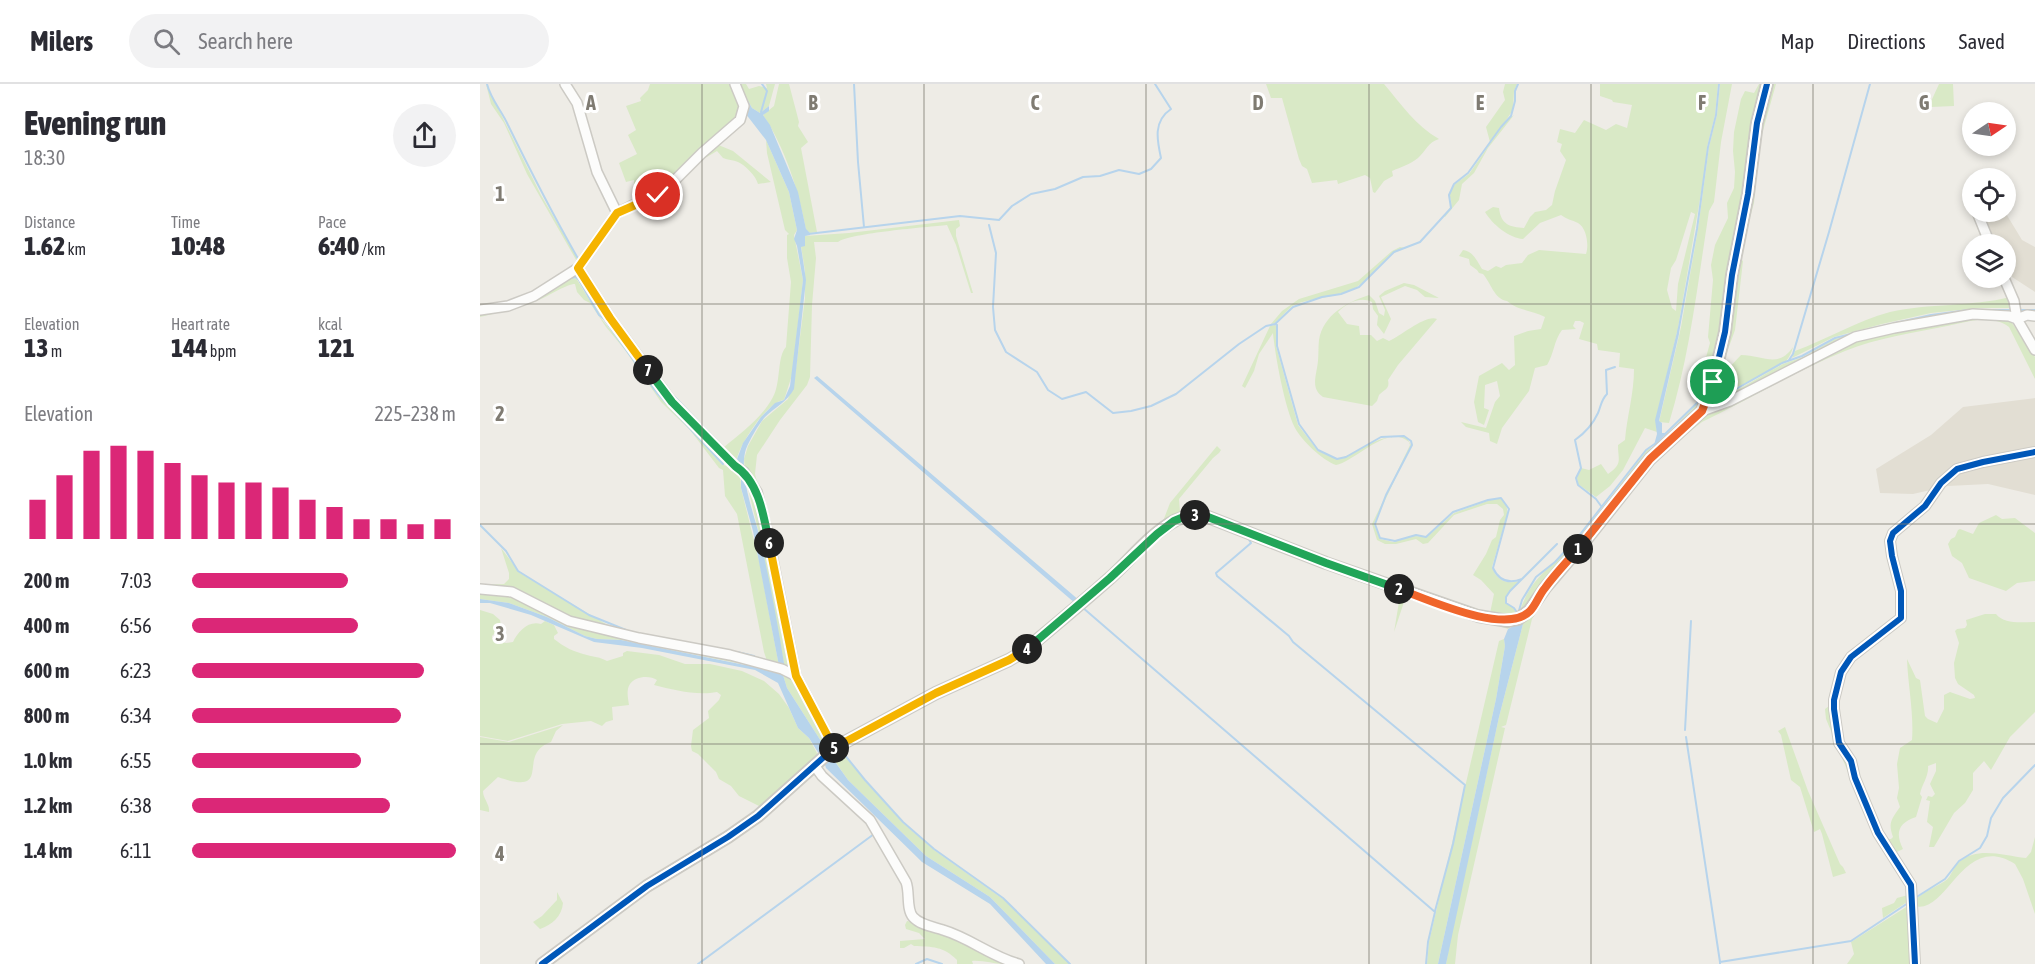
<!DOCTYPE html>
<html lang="en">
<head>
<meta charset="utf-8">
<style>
	body { margin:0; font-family:"Asap Condensed",sans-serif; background:#f2f2f3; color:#2b2b33; height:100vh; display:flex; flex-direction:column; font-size:22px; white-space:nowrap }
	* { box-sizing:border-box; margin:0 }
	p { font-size:20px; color:#7c7c81 }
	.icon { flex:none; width:33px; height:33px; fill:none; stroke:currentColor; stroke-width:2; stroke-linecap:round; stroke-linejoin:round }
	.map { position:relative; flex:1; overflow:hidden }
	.sheet { display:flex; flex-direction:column; background:#fff; width:480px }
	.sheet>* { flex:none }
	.needle { width:39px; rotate:77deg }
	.controls { position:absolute; left:1482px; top:18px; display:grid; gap:12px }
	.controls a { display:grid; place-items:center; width:54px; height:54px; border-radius:50%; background:#fff; box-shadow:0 3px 9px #0003; font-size:30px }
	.pin { position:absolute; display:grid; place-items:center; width:51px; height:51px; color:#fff; margin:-26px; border:3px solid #fff; border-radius:50%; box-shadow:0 2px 6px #0007 }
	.km { position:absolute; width:30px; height:30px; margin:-15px; border-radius:50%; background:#222; color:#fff; font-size:16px; line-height:30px; text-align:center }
	.round { display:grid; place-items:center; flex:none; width:63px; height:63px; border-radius:32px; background:#f2f2f3 }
	.headline { display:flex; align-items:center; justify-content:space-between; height:102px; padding:0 24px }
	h1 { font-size:33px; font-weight:800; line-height:45px }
	.figures { display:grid; grid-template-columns:repeat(3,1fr); gap:9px; height:102px; padding:6px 24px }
	.figures div { display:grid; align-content:center }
	.figures b { font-size:26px; font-weight:800 }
	.figures small { font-size:16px; font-weight:400 }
	.figures p { font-size:16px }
	.chart { height:168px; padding:12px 24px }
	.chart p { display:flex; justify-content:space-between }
	.chart svg { width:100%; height:108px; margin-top:6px; stroke:#db2777; stroke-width:6 }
	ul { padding:0 24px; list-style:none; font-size:20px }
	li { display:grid; grid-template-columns:96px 72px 1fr; align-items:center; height:45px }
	li i { height:15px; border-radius:8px; background:#db2777 }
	header { display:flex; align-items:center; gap:36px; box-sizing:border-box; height:84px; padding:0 30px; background:#fff; border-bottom:2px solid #e1e1e2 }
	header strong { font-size:28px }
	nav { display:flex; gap:33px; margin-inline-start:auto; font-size:21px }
	.search { width:420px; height:54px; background:#f2f2f3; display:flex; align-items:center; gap:15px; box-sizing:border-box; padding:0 21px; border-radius:33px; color:#7c7c81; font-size:22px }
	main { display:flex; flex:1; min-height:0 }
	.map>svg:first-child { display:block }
	.residential { fill:#e2ded3 }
	.green { fill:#d9e9c6; fill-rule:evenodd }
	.water { fill:#b7d4ec }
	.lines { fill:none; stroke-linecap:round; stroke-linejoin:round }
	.stream { stroke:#b7d4ec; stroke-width:2 }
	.minor-casing { stroke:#cccac4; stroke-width:12 }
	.tertiary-casing { stroke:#cccac4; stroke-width:14 }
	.minor { stroke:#fcfcfb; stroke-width:9 }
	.tertiary { stroke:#fcfcfb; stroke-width:10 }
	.cycleway-casing { stroke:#fff; stroke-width:10 }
	.cycleway { stroke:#0057b8; stroke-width:6 }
	.split-1-casing { stroke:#fff; stroke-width:12 }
	.split-2-casing { stroke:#fff; stroke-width:12 }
	.split-3-casing { stroke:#fff; stroke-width:12 }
	.split-4-casing { stroke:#fff; stroke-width:12 }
	.split-5-casing { stroke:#fff; stroke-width:12 }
	.split-6-casing { stroke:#fff; stroke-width:12 }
	.split-7-casing { stroke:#fff; stroke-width:12 }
	.split-8-casing { stroke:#fff; stroke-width:12 }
	.split-1 { stroke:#f0652b; stroke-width:8 }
	.split-2 { stroke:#f0652b; stroke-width:8 }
	.split-3 { stroke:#22a559; stroke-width:8 }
	.split-4 { stroke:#22a559; stroke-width:8 }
	.split-5 { stroke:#f5b400; stroke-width:8 }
	.split-6 { stroke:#f5b400; stroke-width:8 }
	.split-7 { stroke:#22a559; stroke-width:8 }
	.split-8 { stroke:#f5b400; stroke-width:8 }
	.grid { fill:none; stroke:#7f7b72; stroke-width:1.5; stroke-opacity:0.55 }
	.grid-label { font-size:20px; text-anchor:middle; font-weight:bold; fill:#7f7b72; stroke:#fff; stroke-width:6; stroke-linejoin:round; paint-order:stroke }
</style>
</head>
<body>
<header>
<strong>Milers</strong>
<div class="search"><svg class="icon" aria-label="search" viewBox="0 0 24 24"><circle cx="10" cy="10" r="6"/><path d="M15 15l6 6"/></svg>Search here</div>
<nav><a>Map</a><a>Directions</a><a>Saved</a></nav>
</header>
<main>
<section class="sheet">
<div class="headline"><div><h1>Evening run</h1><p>18:30</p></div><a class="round"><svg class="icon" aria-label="share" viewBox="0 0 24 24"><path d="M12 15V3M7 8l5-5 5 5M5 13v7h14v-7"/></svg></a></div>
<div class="figures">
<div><p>Distance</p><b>1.62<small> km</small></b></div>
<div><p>Time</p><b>10:48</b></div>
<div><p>Pace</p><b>6:40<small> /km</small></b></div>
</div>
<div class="figures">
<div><p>Elevation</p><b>13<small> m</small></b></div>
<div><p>Heart rate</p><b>144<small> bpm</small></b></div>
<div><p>kcal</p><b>121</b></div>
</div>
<div class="chart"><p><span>Elevation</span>225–238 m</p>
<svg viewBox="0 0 160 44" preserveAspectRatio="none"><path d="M5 44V28M15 44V18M25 44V8M35 44V6M45 44V8M55 44V13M65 44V18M75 44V21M85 44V21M95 44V23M105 44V28M115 44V31M125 44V36M135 44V36M145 44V38M155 44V36"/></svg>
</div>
<ul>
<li><b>200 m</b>7:03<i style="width:59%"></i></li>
<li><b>400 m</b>6:56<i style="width:63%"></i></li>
<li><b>600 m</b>6:23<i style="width:88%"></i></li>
<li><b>800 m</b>6:34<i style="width:79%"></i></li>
<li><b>1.0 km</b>6:55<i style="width:64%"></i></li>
<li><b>1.2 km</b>6:38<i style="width:75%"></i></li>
<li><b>1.4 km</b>6:11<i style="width:100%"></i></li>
</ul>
</section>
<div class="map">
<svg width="1555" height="880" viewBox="0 0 1555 880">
	<rect width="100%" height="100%" fill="#eeece6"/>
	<path class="residential" d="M1508,128H1525L1542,156L1555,163V208L1532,193L1526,186V160H1503L1493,132Z
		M1555,314V411L1508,400L1468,402L1433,410L1400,409L1396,385L1451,351L1483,323Z"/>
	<path class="green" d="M6,0L61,111L101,180L99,181L47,90L24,39L11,20Z
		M170,0H252L260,19L259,36L200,90L167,115L154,107V96L146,98L139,79L157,70L148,51L156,46L146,22L161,17L160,14L168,6Z
		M259,0H266L269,5L279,2L287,4L286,0H295L289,22L280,29L272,24Z
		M299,0H309L319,38L318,42L328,58L321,64L337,148L330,149L326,146C319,108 305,63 283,31L294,22Z
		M786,0H904C921,20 936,42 959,55C948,58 946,67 938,74C931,80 921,83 912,87L913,92L904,97L895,109L893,108L890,94L885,91L858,100L857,96L832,99L827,85L822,82L819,75L802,14H791Z
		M1025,0H1037L1034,7L1033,26L1024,39L1034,31L1008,64L994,89L982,100L979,116L965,133L964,132C970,125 974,121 969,111L975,100L989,90L1023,41L1010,58L1006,43L1025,16L1023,8Z
		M1120,0H1238L1235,31L1227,63L1226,80L1198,244L1176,336L1177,348L1165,344L1143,386L1130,402L1116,413L1098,400L1097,394L1101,384L1109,386L1121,380L1128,390C1143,379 1138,377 1138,361L1145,356C1147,332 1154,310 1154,285L1139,283L1140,269L1118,266L1117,260L1099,255L1104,239L1100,237H1095L1093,242L1096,245L1082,246C1074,256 1074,270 1067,281L1055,284L1049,307L1022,344L1017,360L1010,357L1009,349L986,343L981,338L1006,344L1015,318L1020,312L1017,297L1005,301L1004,324L1009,326L1004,341L998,338L994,318L999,292L1022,279L1029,286L1035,281L1034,252L1048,247L1061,245L1065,233C1051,226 1039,227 1027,217C1014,215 1011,199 1003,190L999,189L997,186L990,181L989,175L979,172L983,166C993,167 997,177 1002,185L1008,187L1016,182L1021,184L1026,181L1042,179L1048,171L1059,166L1106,170C1109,162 1107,144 1098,139C1092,136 1086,135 1081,131L1060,139L1043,155C1029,154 1012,140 1005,128L1013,123L1019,124C1021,141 1030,143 1044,144L1050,133L1055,128L1066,126L1072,121L1075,107L1086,76L1080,67L1082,60L1077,58L1080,45L1095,49L1104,36L1126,46L1136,40L1147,44L1152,21L1133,18L1132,16L1120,12ZM1211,128L1215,130L1198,200L1196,227L1192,224L1187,206L1191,184L1196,176Z
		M1240,0H1252L1241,58L1234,118L1229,127C1218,197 1210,271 1189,339L1179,338L1201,243L1218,145L1229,63L1237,31Z
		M1279,0H1286L1231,298L1223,313L1231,284L1225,277L1230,259L1228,253L1233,196L1231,181L1235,161L1248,134L1247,119L1254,104L1255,88L1253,67L1254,48L1261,15L1265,7L1274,9Z
		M1290,0H1296L1279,61L1274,119L1259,173L1263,177L1255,246L1241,285L1245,288L1261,271C1283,271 1298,285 1313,263C1312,267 1310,272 1307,276C1295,287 1246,310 1230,312L1275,68Z
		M1459,0H1473L1474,22L1451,23L1448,24Z
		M286,56L309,108L317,146L314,151L323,196L312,291L304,316C287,318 260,360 257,375L243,364C261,349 282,334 293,313C301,299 297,272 306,263L311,198L307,174V151L309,150L305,146L287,69Z
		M236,60L253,67L291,98L278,100C276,92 265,81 258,78C253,76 248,76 243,74L237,67L220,77L201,94Z
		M479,136L480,142L476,145V152L493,209H491L476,161L467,141C448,143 370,149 358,158H334L336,174L332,221L330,293L327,301L300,336L277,371L275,390L288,439V446L265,387L264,375L268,362L282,337L308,315L315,292L325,214V187L321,162L325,152L369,149Z
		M920,163L926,164C906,168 895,191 878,202C862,213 838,213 819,219L812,222L795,239L791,240L802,227L819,215L878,197L912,167Z
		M96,190L170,291L260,387L261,404L280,481L299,582L288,580L284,568L257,430L245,412L243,386L239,384L210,346L181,318L145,266L126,243L110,219L104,216L97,208L95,200C87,200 70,211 61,215C41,224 20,228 0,233V231L54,216L90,195L96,194L119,232L147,266L176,309L209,342L242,380L252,385L250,381L243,379C223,355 200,334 179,311C166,296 156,277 145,261C139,253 127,243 127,235L120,231L97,193L92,192L13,225Z
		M924,199L934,201L959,214L945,213L937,206L925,202L901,213L911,235L904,250L897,241L898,232L893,225L892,218C880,212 867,219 858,228L867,240L879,242L880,251H891L897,257L903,254L909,257C921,252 946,230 957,235L918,281L908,296C910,305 905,305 899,311L897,317L892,322L843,313C832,306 835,295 837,284C839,275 838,265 839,256C843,231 867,218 889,211L895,217L899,229L904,232L905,226L899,212L905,207Z
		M1530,213L1534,224H1499L1451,229L1402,240L1354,253L1312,274L1315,267C1348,255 1376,237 1410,228C1449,219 1491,223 1530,213Z
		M1499,227H1535L1530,230L1413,242L1335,272L1227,323L1230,315L1250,310L1303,280L1323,273L1355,255L1451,232Z
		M1488,233L1527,236L1532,239L1555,273V295L1529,243C1511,229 1487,238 1467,242C1433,249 1397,254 1365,267C1316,287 1270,315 1222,338L1183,369L1175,378L1065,514L1052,535L1026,641L1021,643L1025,644L978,851L975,880H966L970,857L1019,633L1043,540L1032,542L1028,545L934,514L925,515L914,548L920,512L850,487L726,438L712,435L692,443L635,495L692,441L712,433L1002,534L1043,537L1172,377L1221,333L1376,256Z
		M795,241L796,242V262L818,341L838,367L857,375C884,368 893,350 924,353L927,354L931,361L894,440L900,455L913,458L933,452L947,453L974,429L1013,415L1020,414C1026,419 1028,423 1027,431L1012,483C1016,496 1027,501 1039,497L1026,513V519L1034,524L1037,532C1007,535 980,522 952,513C876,489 802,459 726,431C704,427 697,432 680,445L690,419L737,362L741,366L739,369L733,374L699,415L700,428L715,426L728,429L886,488L1010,529L1014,510L1001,496L993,491L1006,470L1012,456L1016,453L1020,436L1024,431L1023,425L1017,420H1007L974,431L948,459L943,460L936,455L916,460H905L897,456L892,440L930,361L929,358C908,339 876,377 856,381C842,376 822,357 815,344C805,325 795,271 793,249L779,270L774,287L765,304L762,302L790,242Z
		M1221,315V324L1048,525L1039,530C1051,490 1073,484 1098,454C1121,426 1144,396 1166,366L1176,362Z
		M266,396L275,409L311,588L305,585L280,454Z
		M1516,431L1522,435L1535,434L1555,449V497L1537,499L1526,507L1489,494L1482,479L1472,472L1468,460L1471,455L1475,453L1478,446L1480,445L1493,450L1499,439Z
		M21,464L40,489L126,540L160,551L260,570L274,573V578L254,570L160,553L90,536L66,524L34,506L0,503V501L24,500L29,495V489Z
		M0,508L25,509L64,527L250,572L272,582L141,556L117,555L105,552L67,533L29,519L0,515Z
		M0,526L13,530L20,536L21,543L12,552V555L26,559L33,558C38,547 49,536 61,540L65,537L74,541L78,549L74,552V555C84,563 94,568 107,571C114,573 120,573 127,577L143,572V569L147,567L179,571L205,580H230L262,587L284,597L299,610L309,624L318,644L329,654L339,673L283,724L259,712L251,702L239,695L236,688L218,670L212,667L211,662L213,646L229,634L228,627L239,616L241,611L237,608C217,612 194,606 174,601L177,596C170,591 155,592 150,600C146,606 148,614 149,621L132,623L133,636L126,638L122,642L111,637L82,640L28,657L0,652Z
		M1505,530H1516C1525,541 1542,538 1555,538V628L1530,653L1511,686L1504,677L1493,689V706L1485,719L1474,729L1454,763H1449L1453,743L1447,738L1450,717L1446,716L1448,712L1452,713L1455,710L1450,700L1456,687V679L1448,682C1449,692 1442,700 1440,710L1442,713L1436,733C1418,739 1415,749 1423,765L1413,770L1400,748L1367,667C1376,677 1377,689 1382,702C1389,719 1397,740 1408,755H1411L1413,753C1408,739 1411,736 1420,723L1417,714L1419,704L1417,680L1420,664L1432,656C1434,629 1428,602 1427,575L1436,594L1440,596L1445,632L1448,635L1457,639L1464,625V611L1470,608L1490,615L1495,614L1494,611L1478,600L1475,594L1474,579L1479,559L1475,547L1477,545L1485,544L1487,541L1486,536Z
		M1024,555L1025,562L1016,615L958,880H947L949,858L1019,557Z
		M303,591L316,598L351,662L346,665L307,604Z
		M1349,622L1372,688L1426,794L1430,816L1403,834L1402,824L1414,819L1417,814L1428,811L1426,798L1397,758L1346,635L1345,625Z
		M83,641L76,647L71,658C35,670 75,713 18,693L3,707C3,715 10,720 9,728L0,726V653L29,658Z
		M1305,643L1328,707L1360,780L1363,783L1366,789L1353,793L1342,750L1340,745L1334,748L1320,703L1311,696L1301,651L1298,647Z
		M359,664L385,697L423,739L454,766L523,815L590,880H575L510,813L446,772L368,696L352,673V670Z
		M1555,753V830L1543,795L1535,780C1482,747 1468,832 1434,822V817C1443,808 1454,804 1465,797C1472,792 1473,783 1479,778C1498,762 1524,772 1546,774L1551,768Z
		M77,808L83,819C82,832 72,841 60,845L53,838L62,832L77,816Z
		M1431,820L1433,880H1367L1374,870L1371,858Z
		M427,837C449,840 510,865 524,880C514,880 502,876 492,877L493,880H477V876C463,862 453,863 434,862L431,860L424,864H420V857L445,855L439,849L426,845L425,841Z"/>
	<path class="water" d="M259,0L272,24L280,29L289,22V27L283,31L290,41L318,108L326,145L330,149V151L325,152V162L321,163L326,196L314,305C307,318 295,323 285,333C278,341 270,355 266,365C258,389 274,430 280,454C290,498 298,541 305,585L303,591L307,604L346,665L368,696L446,772L510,813L575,880H566L510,820L442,778L346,684L344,678L329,654L318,644L298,599L275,586L162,564L114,558L51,531L10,519H0V515L29,519L67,533L105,552L117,555L141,556L265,581L299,582L273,447L261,404V384L257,375L263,359L281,333L295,319L304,316L310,302L323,196L317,162L314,155L317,146L309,108L286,56L262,25Z
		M1198,244L1199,250L1179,337L1182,339V349H1187L1175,362L1174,361L1177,350L1175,336Z
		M337,292L600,517L596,520L334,294Z
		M1039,539L1043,540L1019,633L966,880H958L1016,615L1025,562L1024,555L1028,545Z"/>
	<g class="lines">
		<path class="stream" d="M7,0C11,16 22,27 28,41C51,88 74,133 100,178
			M374,0L378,78L384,143
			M281,28L287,7L282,0
			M509,141L516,169L513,223L515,246L526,268L557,288L568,306L582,315L606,308L633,329L651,327L671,322L696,310L759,260L786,242L795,240L813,223L842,213L861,210L879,203L914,168L940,158L971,124L969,111L974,100L988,89L1021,43L1031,32L1035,17V7L1038,0
			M328,150L480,132L519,136L532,122L551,110L575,105L603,93L620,92L639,86L659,90L671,85L681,74C677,56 673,37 691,25L675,0
			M91,194L96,193L99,196L119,231L124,235
			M1495,226H1531
			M1540,226H1555
			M124,235L177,309L243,380
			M795,240L797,241V262L819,340L838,366L857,375L866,373L901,353L924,352L931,357L932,361L906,411L895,440L900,454L915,457L936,451L946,453L973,428L1008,416L1021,414L1029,425L1013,484C1019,497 1029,500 1042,495
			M1389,245L1451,231L1489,226
			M1198,249L1217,145L1228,63L1236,31L1239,0
			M1309,276L1313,270L1349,148L1390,0
			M188,306L238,358
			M1230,313L1249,309L1302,279L1322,272L1355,254L1375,249
			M1184,351L1223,313
			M1121,422L1116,415L1098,401L1096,394L1101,384L1095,356C1105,349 1113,340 1118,329C1121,322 1121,316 1127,310L1126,286L1135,283
			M0,441L26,467L38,487L109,531L146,546
			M768,454L771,459L736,489L737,492L809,552L813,558L985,701L973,760L955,827
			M602,523L955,828L948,858L946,880
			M1038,530L1042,516L1056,493L1075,478L1098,453L1166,366L1176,359
			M1038,530L1034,524L1026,519V513L1030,507L1077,460
			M257,568L274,572L275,576
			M1205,646L1211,537
			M1206,653L1240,878
			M360,665L385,696L423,738L454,765L523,814L590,880
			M1435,814L1465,795L1479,777L1500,764L1507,752L1511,734L1523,714L1555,681
			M218,880L394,750
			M436,880L447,875L462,880
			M1240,880V878L1371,857L1428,819"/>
		<g class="minor-casing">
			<path id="minor" d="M85,0L97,19L117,88L137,129
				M1497,128L1510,160
				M98,184L130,234L192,318L255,382L264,388L277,408L287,447L316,592
				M1524,194L1534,217L1537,235L1555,266
				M0,226L28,222L54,212L98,184L137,129L151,122L169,116L186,105L222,69L260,36L264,22L255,0
				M1222,327L1250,317L1375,253L1414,244L1493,230L1529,232L1537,235L1547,231L1555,232
				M0,505L32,508L89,537L159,554L250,571L302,585L316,592L354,664
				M334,681L342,692L390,736L426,798C430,808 426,825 433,833C440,841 454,843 463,846C490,854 512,873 539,880
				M1435,880L1431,801L1398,749L1375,694L1371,677L1359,659L1354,625V616L1361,588L1371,573L1421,534V507L1412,472L1410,457L1413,449L1445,422L1461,399L1477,385L1503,378L1555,368"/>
		</g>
		<g class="tertiary-casing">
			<path id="tertiary" d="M62,880L167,802L248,753L278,732L354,664L456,609L529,576L544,567C573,543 602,519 630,494C651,475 671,449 696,436C707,431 716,431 728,433L846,479L998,532L1028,537L1038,535L1049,527L1065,504L1105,457L1170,375L1222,327L1233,298L1245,248L1252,191L1268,110L1277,39L1287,0"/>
		</g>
		<use href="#minor" class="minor"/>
		<use href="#tertiary" class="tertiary"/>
		<g class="cycleway-casing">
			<path id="cycleway" d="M62,880L167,802L248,753L278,732L354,664L456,609L529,576L544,567C573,543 602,519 630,494C651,475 671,449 696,436C707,431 716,431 728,433L846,479L998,532L1028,537L1038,535L1049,527L1065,504L1105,457L1170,375L1222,327L1233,298L1245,248L1252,191L1268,110L1277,39L1287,0
				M1435,880L1431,801L1398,749L1375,694L1371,677L1359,659L1354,625V616L1361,588L1371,573L1421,534V507L1412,472L1410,457L1413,449L1445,422L1461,399L1477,385L1503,378L1555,368"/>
		</g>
		<use href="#cycleway" class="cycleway"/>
	</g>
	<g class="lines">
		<g class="split-1-casing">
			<path id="split-1" d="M1098,465L1170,375L1222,327L1233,298"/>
		</g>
		<g class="split-2-casing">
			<path id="split-2" d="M919,505C947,515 1026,552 1050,527C1056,521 1059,511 1065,504C1075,490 1087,478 1098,465"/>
		</g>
		<g class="split-3-casing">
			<path id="split-3" d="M715,431L728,433L846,479L919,505"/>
		</g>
		<g class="split-4-casing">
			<path id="split-4" d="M547,565L630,494L677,450L694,437L706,432L715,431"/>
		</g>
		<g class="split-5-casing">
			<path id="split-5" d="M354,664L456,609L529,576L547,565"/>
		</g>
		<g class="split-6-casing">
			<path id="split-6" d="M289,459L316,592L354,664"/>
		</g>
		<g class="split-7-casing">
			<path id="split-7" d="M168,286L192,318L255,382C279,397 284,433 289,459"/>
		</g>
		<g class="split-8-casing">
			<path id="split-8" d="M168,286L130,234L98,184L137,129L178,111"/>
		</g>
		<use href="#split-1" class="split-1"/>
		<use href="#split-2" class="split-2"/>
		<use href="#split-3" class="split-3"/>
		<use href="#split-4" class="split-4"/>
		<use href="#split-5" class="split-5"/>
		<use href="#split-6" class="split-6"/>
		<use href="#split-7" class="split-7"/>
		<use href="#split-8" class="split-8"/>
	</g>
	<path class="grid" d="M222,0V880M444,0V880M666,0V880M889,0V880M1111,0V880M1333,0V880M0,220H1555M0,440H1555M0,660H1555"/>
	<g class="grid-label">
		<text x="111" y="26">A</text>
		<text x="333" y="26">B</text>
		<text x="555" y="26">C</text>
		<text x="778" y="26">D</text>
		<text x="1000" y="26">E</text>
		<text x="1222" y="26">F</text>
		<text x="1444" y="26">G</text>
		<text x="20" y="117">1</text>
		<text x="20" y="337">2</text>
		<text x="20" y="557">3</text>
		<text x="20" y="777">4</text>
	</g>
</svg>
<div class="controls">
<a><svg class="needle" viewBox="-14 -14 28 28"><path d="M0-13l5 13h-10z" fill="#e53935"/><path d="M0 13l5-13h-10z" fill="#7c7c81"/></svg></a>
<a><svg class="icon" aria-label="locate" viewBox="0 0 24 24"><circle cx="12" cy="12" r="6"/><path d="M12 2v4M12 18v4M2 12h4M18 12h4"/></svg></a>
<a><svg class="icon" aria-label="layers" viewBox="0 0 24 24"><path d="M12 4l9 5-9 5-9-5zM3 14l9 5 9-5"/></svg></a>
</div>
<div class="pin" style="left:1233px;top:298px;background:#1e9e55"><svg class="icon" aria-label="arrive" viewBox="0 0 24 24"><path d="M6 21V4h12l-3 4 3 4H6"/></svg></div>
<div class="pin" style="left:178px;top:111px;background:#d93025"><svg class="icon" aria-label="check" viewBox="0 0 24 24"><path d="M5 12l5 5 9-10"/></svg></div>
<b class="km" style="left:1098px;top:465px">1</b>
<b class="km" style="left:919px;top:505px">2</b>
<b class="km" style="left:715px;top:431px">3</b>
<b class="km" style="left:547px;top:565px">4</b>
<b class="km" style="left:354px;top:664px">5</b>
<b class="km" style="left:289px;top:459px">6</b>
<b class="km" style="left:168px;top:286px">7</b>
</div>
</main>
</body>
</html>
